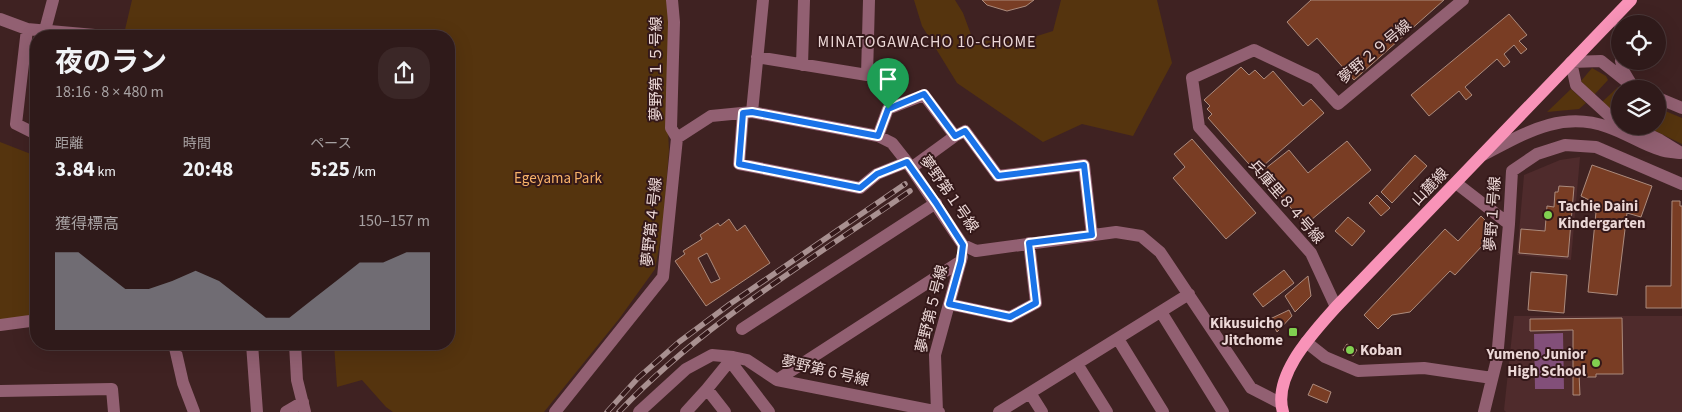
<!DOCTYPE html>
<html lang="ja">
<head>
<meta charset="utf-8">
<style>
	body { margin:0; font-family:"Source Sans 3","Noto Sans JP",sans-serif; background:#3b2727; color:#f1f3f6; height:100vh; display:flex; flex-direction:column; font-size:19px; white-space:nowrap }
	* { box-sizing:border-box; margin:0 }
	p { font-size:16px; color:#a7a1a2 }
	.icon { flex:none; width:28px; height:28px; fill:none; stroke:currentColor; stroke-width:2; stroke-linecap:round; stroke-linejoin:round }
	.map { position:relative; flex:1; overflow:hidden }
	.sheet { position:absolute; left:30px; top:30px; width:425px; height:320px; display:flex; flex-direction:column; background:#2f1a1a; border-radius:20px; box-shadow:0 5px 20px #0002,0 0 0 1px #4a3839 }
	.sheet>* { flex:none }
	.controls { position:absolute; left:1611px; top:15px; display:grid; gap:10px }
	.controls a { display:grid; place-items:center; width:55px; height:55px; border-radius:50%; background:#2f1a1a; box-shadow:0 5px 20px #0002,0 0 0 1px #4a3839; font-size:25px }
	.pin { position:absolute; display:grid; place-items:center; width:42px; height:42px; color:#fff; margin:-51px -21px; border-radius:50% 50% 50% 0; rotate:-45deg; box-shadow:0 0 5px #0007 }
	.pin .icon { rotate:45deg }
	.round { display:grid; place-items:center; flex:none; width:52px; height:52px; border-radius:20px; background:#3b2727 }
	.headline { display:flex; align-items:center; justify-content:space-between; height:85px; padding:0 25px }
	h1 { font-size:28px; font-weight:700; line-height:38px }
	.figures { display:grid; grid-template-columns:repeat(3,1fr); gap:8px; height:85px; padding:5px 25px }
	.figures div { display:grid; align-content:center }
	.figures b { font-size:21px; font-weight:700 }
	.figures small { font-size:14px; font-weight:400 }
	.figures p { font-size:14px }
	.chart { height:140px; padding:10px 25px }
	.chart p { display:flex; justify-content:space-between }
	.chart svg { width:100%; height:90px; margin-top:5px; fill:#8c9099; opacity:.7 }
	.map>svg:first-child { display:block }
	.built { fill:#4f2b2c }
	.green { fill:#55340e }
	.water { fill:#824f79 }
	.building { fill:#793d24; stroke:#ac8b7d; fill-rule:evenodd }
	.lines { fill:none; stroke-linecap:round; stroke-linejoin:round }
	.minor { stroke:#926072; stroke-width:12 }
	.major { stroke:#f893b8; stroke-width:12 }
	.rail-casing { stroke:#a89090; stroke-width:5.5 }
	.rail { stroke:#341819; stroke-width:4; stroke-dasharray:11; stroke-linecap:butt }
	.route-casing { stroke:#fff; stroke-width:10 }
	.route { stroke:#1a73e8; stroke-width:6 }
	.poi-dot { fill:#81d050; stroke:#341819; stroke-width:2 }
	.labels { text-anchor:middle; dominant-baseline:central; stroke-width:4; stroke-linejoin:round; paint-order:stroke }
	.street-label { font-size:15px; fill:#ebd7d6; stroke:#341819 }
	.park-label { font-size:15px; fill:#f8b269; stroke:#341819 }
	.poi-label { font-size:15px; font-weight:bold; fill:#ebd7d6; stroke:#341819; text-anchor:start }
	.neighbourhood-label { font-size:16px; letter-spacing:1px; fill:#ebd7d6; stroke:#341819 }
</style>
</head>
<body>
<div class="map">
<svg width="1682" height="412" viewBox="0 0 1682 412">
	<rect width="100%" height="100%" fill="#3f2222"/>
	<path class="built" d="M1580,157L1571,260L1517,255L1524,175L1560,160Z
		M1514,316H1682V412H1506L1504,410Z"/>
	<path class="green" d="M132,0H667L669,22L667,111L669,150L663,226L655,269L619,319L544,412H393L386,407L362,380L337,387L334,344H449V161L453,147L455,56L449,58V36H111V32L124,34Z
		M914,0H955L963,13L973,40L1018,42L1053,31L1061,0H1157L1172,63L1133,136L1082,124L1043,142L957,83L922,26Z
		M1592,68L1606,76L1608,80L1594,95L1581,81Z
		M1618,87L1620,89V114L1613,111L1602,102Z
		M1571,89L1586,103L1579,109L1547,112Z
		M1658,108L1682,118V144L1645,126H1658Z
		M0,142L36,156V313L26,316L0,320Z"/>
	<path class="water" d="M1563,333L1564,389H1535L1534,334Z"/>
	<path class="building" d="M982,0H1034L1026,6L1007,11L987,5Z
		M1311,0H1444L1354,80L1317,38L1308,46L1287,22Z
		M1509,14L1527,35L1519,41L1527,49L1521,54L1514,45L1504,54L1510,62L1504,67L1497,59L1465,87L1472,95L1466,100L1459,91L1429,116L1411,95Z
		M1241,67L1249,75L1255,70L1264,79L1273,71L1303,106L1311,99L1324,113L1256,172L1208,118L1212,114L1207,109L1210,106L1204,100Z
		M1192,139L1256,213L1226,239L1173,178L1185,167L1174,154Z
		M1347,141L1371,170L1305,225L1261,172L1289,150L1308,173Z
		M1415,155L1427,166L1392,203L1381,192Z
		M1592,165L1652,186L1641,217L1627,213L1617,295L1588,292L1596,212L1586,210L1589,200L1581,196Z
		M1559,186L1574,187L1568,257L1519,253L1521,229L1545,231L1547,206L1554,207L1555,192H1558Z
		M1377,195L1390,208L1381,216L1369,203Z
		M1672,201H1680V206H1682V308H1646V286H1671Z
		M1481,216L1496,231L1455,275L1450,271L1410,312L1392,315L1378,329L1364,315L1445,229L1458,241Z
		M1348,217L1365,231L1352,246L1335,231Z
		M729,219L737,231L745,225L770,263L706,306L675,261L685,254L683,251L702,239L700,235L718,223L720,226ZM707,253L720,279L711,283L698,258Z
		M1284,270L1294,283L1263,307L1253,294Z
		M1531,272L1567,275L1564,313L1528,310Z
		M1308,276L1311,296L1295,312L1285,296Z
		M1289,310L1292,316L1277,332L1270,319Z
		M1622,318L1623,374H1596V377H1585V374H1579L1580,395H1573V330L1530,331V319Z
		M1347,344L1357,350L1353,356L1343,350Z
		M1313,384L1331,392L1327,403L1308,395Z"/>
	<g class="lines">
		<path class="minor" d="M672,0L674,22L671,128L677,138
			M763,0L752,112L878,136L892,143L907,162L963,245L976,251L1116,232L1141,236L1160,252L1251,388L1280,403
			M0,19L27,29L106,36
			M1620,28V55
			M27,29L16,124L36,134
			M45,30L53,0
			M757,57L867,75L869,0
			M1621,61L1624,72L1630,82
			M802,65L804,0
			M1658,98L1682,108
			M743,113L739,164L860,188L877,174L907,162
			M1620,122L1613,119L1576,85L1571,62L1601,61L1636,89
			M1630,126L1660,140L1678,151
			M878,136L888,109L924,95L955,136
			M1483,155C1524,134 1560,110 1608,127C1626,133 1643,145 1661,150C1667,152 1674,152 1680,153
			M911,168L955,136L965,131L998,176L1084,165L1092,235
			M1456,183L1509,224
			M949,304L1010,317L1036,303L1029,243
			M1336,307L1311,253L1199,127L1192,78L1254,50L1315,79L1338,104L1463,0
			M1161,312L1223,412
			M0,325L30,321L36,318
			M742,329L936,203
			M1118,339L1163,412
			M1306,342L1325,357L1358,371L1424,368L1492,378
			M183,344L175,348L183,383L194,412
			M252,344L257,412
			M295,344L297,380L305,412
			M730,361L769,412
			M1077,364L1107,412
			M777,380L961,261
			M0,391L112,389L114,412
			M1030,393L1042,412
			M286,412L303,402
			M555,412L663,277L677,138L711,116L752,112
			M639,412L686,369L712,355L733,357L747,360L777,380L939,412
			M686,412L707,389
			M725,412L707,389L733,357
			M937,412L935,355L962,257
			M999,412L1189,294
			M1484,412L1497,359L1509,224L1512,171L1537,154L1565,145L1596,147L1682,184"/>
		<path class="major" d="M1283,412C1272,375 1314,332 1336,307L1631,0"/>
		<g class="rail-casing">
			<path id="rail" d="M607,412L638,378L679,342L730,304L905,184
				M619,412C703,323 810,261 910,191"/>
		</g>
		<use href="#rail" class="rail"/>
	</g>
	<g class="lines">
		<g class="route-casing">
			<path id="route" d="M924,94L955,136L965,131L998,176L1084,165L1092,235L1029,243L1036,303L1010,317L949,304L961,261L963,245L936,203L907,162L877,174L860,188L739,164L743,113L752,112L878,136L888,109Z"/>
		</g>
		<use href="#route" class="route"/>
	</g>
	<g class="poi-dot">
		<circle cx="1548" cy="215" r="5"/>
		<rect x="1288" y="327" width="10" height="10" rx="2.5"/>
		<circle cx="1350" cy="350" r="5"/>
		<circle cx="1596" cy="363" r="5"/>
	</g>
	<g class="labels">
		<g class="street-label">
			<text transform="translate(1375 52) rotate(-40)">夢野２９号線</text>
			<text transform="translate(656 69) rotate(-90)">夢野第１５号線</text>
			<text transform="translate(1430 187) rotate(-46)">山麓線</text>
			<text transform="translate(949 194) rotate(55)">夢野第１号線</text>
			<text transform="translate(1286 202) rotate(49)">兵庫里８４号線</text>
			<text transform="translate(1493 214) rotate(-86)">夢野１号線</text>
			<text transform="translate(652 222) rotate(-84)">夢野第４号線</text>
			<text transform="translate(932 309) rotate(-76)">夢野第５号線</text>
			<text transform="translate(825 371) rotate(13)">夢野第６号線</text>
		</g>
		<g class="park-label">
			<text x="558" y="178">Egeyama Park</text>
		</g>
		<g class="poi-label">
			<text x="1558" y="206">Tachie Daini<tspan x="1558" dy="17">Kindergarten</tspan></text>
			<text x="1283" y="323" text-anchor="end">Kikusuicho<tspan x="1283" dy="17">Jitchome</tspan></text>
			<text x="1360" y="350">Koban</text>
			<text x="1586" y="354" text-anchor="end">Yumeno Junior<tspan x="1586" dy="17">High School</tspan></text>
		</g>
		<g class="neighbourhood-label">
			<text x="927" y="42">MINATOGAWACHO 10-CHOME</text>
		</g>
	</g>
</svg>
<div class="controls">
<a><svg class="icon" aria-label="locate" viewBox="0 0 24 24"><circle cx="12" cy="12" r="6"/><path d="M12 2v4M12 18v4M2 12h4M18 12h4"/></svg></a>
<a><svg class="icon" aria-label="layers" viewBox="0 0 24 24"><path d="M12 4l9 5-9 5-9-5zM3 14l9 5 9-5"/></svg></a>
</div>
<div class="pin" style="left:888px;top:109px;background:#1e9e55"><svg class="icon" aria-label="arrive" viewBox="0 0 24 24"><path d="M6 21V4h12l-3 4 3 4H6"/></svg></div>
<section class="sheet">
<div class="headline"><div><h1>夜のラン</h1><p>18:16 · 8 × 480 m</p></div><a class="round"><svg class="icon" aria-label="share" viewBox="0 0 24 24"><path d="M12 15V3M7 8l5-5 5 5M5 13v7h14v-7"/></svg></a></div>
<div class="figures">
<div><p>距離</p><b>3.84<small> km</small></b></div>
<div><p>時間</p><b>20:48</b></div>
<div><p>ペース</p><b>5:25<small> /km</small></b></div>
</div>
<div class="chart"><p><span>獲得標高</span>150–157 m</p>
<svg viewBox="0 0 160 44" preserveAspectRatio="none"><path d="M0 44V6L10 6L20 15L30 24L40 24L50 20L60 15L70 20L80 29L90 38L100 38L110 29L120 20L130 11L140 11L150 6L160 6V44z"/></svg>
</div>
</section>
</div>
</body>
</html>
